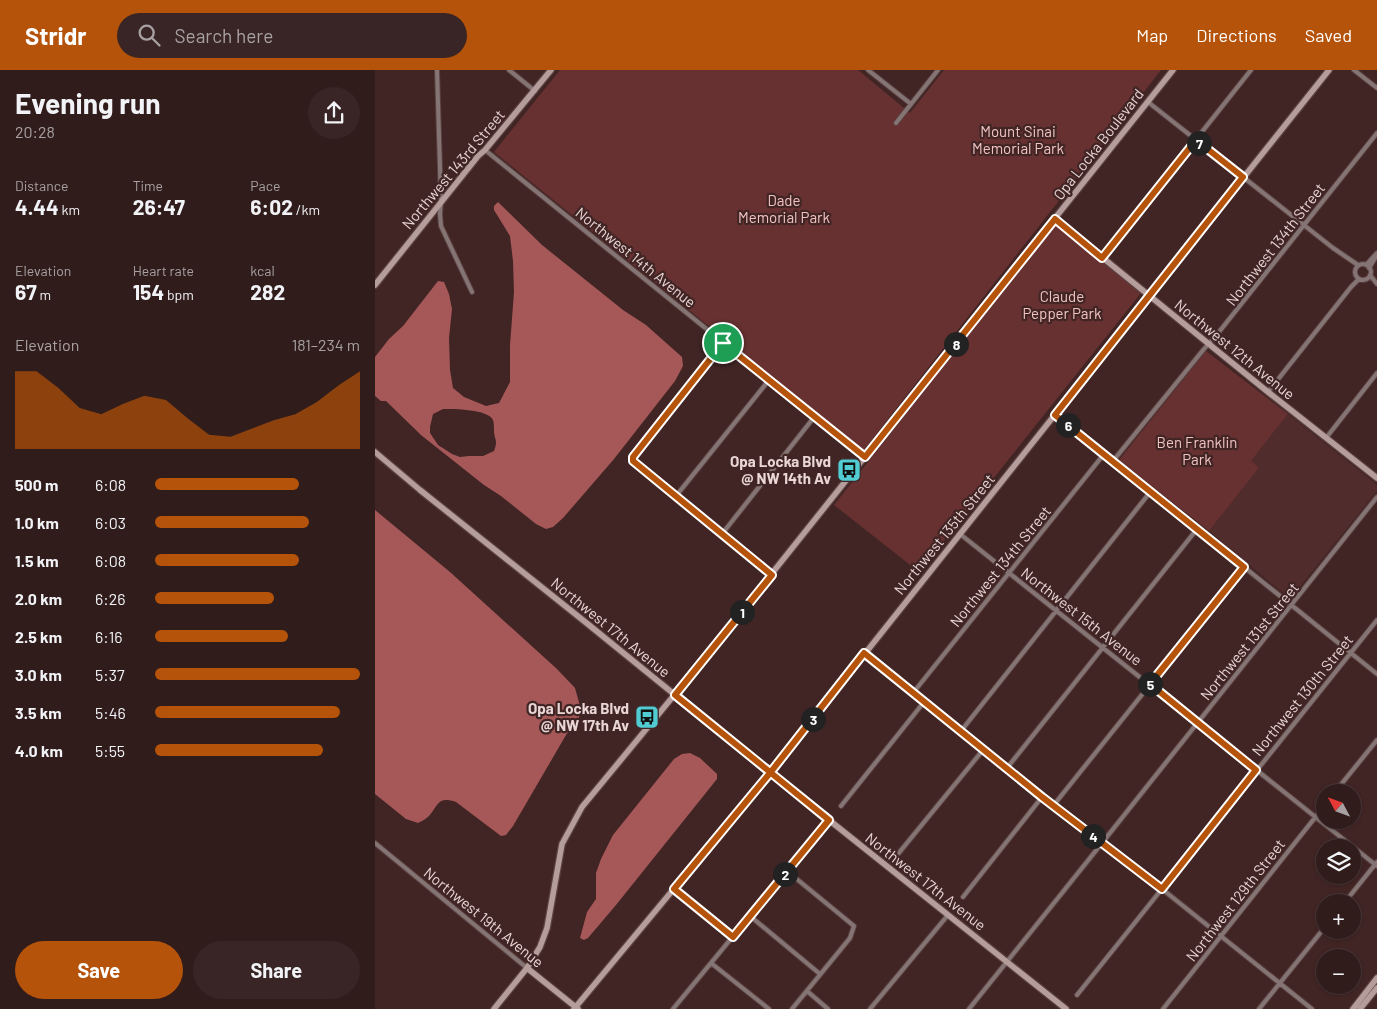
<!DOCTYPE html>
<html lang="en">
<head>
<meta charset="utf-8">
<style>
	body { margin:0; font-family:Barlow,sans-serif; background:#392525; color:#f1f3f6; height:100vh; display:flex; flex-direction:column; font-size:19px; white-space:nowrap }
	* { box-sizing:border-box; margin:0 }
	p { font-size:16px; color:#a8a1a3 }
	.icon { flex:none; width:28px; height:28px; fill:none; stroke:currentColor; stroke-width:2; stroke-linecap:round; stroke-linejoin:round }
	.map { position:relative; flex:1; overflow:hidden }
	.panel { display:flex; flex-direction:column; background:#311c1c; width:375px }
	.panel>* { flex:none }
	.needle { width:32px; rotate:311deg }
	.buttons { position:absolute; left:941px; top:714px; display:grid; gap:10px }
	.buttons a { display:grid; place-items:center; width:45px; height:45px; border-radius:50%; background:#311c1c; box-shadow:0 1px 4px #0004,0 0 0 1px #4c3a3b; font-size:25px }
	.pin { position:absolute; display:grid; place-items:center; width:42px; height:42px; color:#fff; margin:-21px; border:2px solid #fff; border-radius:50%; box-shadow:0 1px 5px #0007 }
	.km { position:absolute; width:25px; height:25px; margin:-12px; border-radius:50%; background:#222; color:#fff; font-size:14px; line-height:25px; text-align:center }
	.round { display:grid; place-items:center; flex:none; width:52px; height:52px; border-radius:26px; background:#392525 }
	.summary { display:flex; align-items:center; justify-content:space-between; height:85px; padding:0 15px }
	h1 { font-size:28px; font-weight:700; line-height:38px }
	.metrics { display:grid; grid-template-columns:repeat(3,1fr); gap:8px; height:85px; padding:5px 15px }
	.metrics div { display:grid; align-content:center }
	.metrics b { font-size:21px; font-weight:700 }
	.metrics small { font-size:14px; font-weight:400 }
	.metrics p { font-size:14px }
	.chart { height:140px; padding:10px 15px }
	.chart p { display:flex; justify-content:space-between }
	.chart svg { width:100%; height:90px; margin-top:5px; fill:#b45309; opacity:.7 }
	.cta { display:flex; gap:10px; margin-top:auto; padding:10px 15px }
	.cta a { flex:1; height:58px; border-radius:30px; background:#b45309; color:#fff; font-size:20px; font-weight:700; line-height:58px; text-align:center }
	.cta a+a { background:#392525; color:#f1f3f6 }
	ul { padding:0 15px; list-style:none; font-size:16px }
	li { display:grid; grid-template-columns:80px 60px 1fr; align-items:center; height:38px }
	li i { height:12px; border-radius:6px; background:#b45309 }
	header { display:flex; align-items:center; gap:30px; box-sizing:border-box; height:70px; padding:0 25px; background:#b45309; color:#fff }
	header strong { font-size:24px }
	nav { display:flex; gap:28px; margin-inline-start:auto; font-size:18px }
	.search { width:350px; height:45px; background:#392525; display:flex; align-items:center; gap:12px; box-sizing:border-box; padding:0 18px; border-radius:28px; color:#a8a1a3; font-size:19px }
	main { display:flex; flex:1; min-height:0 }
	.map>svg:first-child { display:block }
	.built { fill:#502c2c }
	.green { fill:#673131 }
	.water { fill:#a65858; fill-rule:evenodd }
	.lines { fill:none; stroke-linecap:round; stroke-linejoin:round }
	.street-casing { stroke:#5c4141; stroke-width:6 }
	.secondary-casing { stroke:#5c4141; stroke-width:8 }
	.street { stroke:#847574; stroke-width:4 }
	.secondary { stroke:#b59d9c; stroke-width:5.5 }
	.route-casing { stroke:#fff; stroke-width:10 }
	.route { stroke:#b45309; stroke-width:6 }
	.labels { text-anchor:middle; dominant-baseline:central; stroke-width:4.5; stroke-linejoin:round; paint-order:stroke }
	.park-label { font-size:15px; fill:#f1c3c1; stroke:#412525 }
	.street-label { font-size:15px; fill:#e9d6d5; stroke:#412525 }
	.poi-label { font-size:15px; font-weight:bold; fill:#e9d6d5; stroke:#412525; text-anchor:end }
</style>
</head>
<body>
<header>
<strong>Stridr</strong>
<div class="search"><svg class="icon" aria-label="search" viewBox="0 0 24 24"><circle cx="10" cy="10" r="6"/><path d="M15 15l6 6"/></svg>Search here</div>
<nav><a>Map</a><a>Directions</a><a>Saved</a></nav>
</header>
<main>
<section class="panel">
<div class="summary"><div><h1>Evening run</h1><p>20:28</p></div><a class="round"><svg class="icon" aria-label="share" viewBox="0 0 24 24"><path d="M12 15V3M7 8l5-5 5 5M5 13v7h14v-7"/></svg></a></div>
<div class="metrics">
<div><p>Distance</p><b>4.44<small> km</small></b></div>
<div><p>Time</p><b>26:47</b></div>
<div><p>Pace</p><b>6:02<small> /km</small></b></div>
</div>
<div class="metrics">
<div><p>Elevation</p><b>67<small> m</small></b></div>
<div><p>Heart rate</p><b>154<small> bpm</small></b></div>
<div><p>kcal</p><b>282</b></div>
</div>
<div class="chart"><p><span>Elevation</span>181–234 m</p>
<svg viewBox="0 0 160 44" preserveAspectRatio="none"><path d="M0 44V6L10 6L20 14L30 24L40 27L50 22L60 18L70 20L80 29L90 37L100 38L110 34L120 30L130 27L140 21L150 13L160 6V44z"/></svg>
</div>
<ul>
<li><b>500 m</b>6:08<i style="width:70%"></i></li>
<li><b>1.0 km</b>6:03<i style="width:75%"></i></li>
<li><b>1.5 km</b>6:08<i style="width:70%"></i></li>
<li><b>2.0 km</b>6:26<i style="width:58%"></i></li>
<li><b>2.5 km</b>6:16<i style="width:65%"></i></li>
<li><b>3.0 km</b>5:37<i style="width:100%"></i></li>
<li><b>3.5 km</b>5:46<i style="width:90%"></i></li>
<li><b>4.0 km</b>5:55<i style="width:82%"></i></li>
</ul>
<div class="cta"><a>Save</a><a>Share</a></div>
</section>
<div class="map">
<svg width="1002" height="939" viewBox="0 0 1002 939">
	<rect width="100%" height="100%" fill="#412525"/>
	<path class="built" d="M913,344L1002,415V421L915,529L834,461L884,398L875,392Z"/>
	<path class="green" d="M185,0H483L535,43L569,0H786L488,381L119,82Z
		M681,154L766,223L544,502L459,435Z
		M831,281L913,344L876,391L884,398L834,461L744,390Z"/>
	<path class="water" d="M123,132L167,175L248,240L271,255L307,287L308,296L300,311L239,389L188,448L178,457L171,459L161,454L126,426L109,415L46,365L11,331H6L0,326V287L14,269L28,256L63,211L69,212L74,224L77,239L74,268L75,300L78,318L89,327L111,336L124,333L135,312V275L139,222L138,191L135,166L119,140V136ZM68,339C79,339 113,339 118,350C119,353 119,358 119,362C120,371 123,370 119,381L108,386H94L85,387L77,384L63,375L55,363V357L58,344Z
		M0,440L75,502L182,599L200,618L205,636L204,648L191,665L138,756L131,765L126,766L81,732C62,726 64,735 54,746C51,749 47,751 43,753L31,749L0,724Z
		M315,683L325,688L342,704V709L241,835L213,868L209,870L205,868L212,842L221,829V803L226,789L238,765L299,689L307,684Z"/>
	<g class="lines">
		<g class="street-casing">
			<path id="street" d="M62,0L66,131L65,144L66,156L97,222
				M134,0L160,21
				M493,0L536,34
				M979,0L1002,18
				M773,32L958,178L983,195
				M521,53L563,0
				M110,80L490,387
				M727,188L876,0
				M980 202a8 8 0 1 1 16 0a8 8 0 1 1-16 0Z
				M991,195L1002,183
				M994,198L1002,185
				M995,205L1002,214
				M348,273L258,387V391L397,505
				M893,322L976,217L984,209
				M680,345L1002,604
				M951,368L1002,303
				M738,391L829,279L840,267L1002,63
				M301,426L394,310
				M347,464L440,346
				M585,464L1002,796
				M489,583L667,727L787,819L937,939
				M538,623L729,384
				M586,661L776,421
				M632,698L822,459
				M960,722L1002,670
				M466,736L549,632
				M678,736L869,497
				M0,773L152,898
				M523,784L608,680
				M412,801L479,856L475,868L417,939
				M299,819L358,867
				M588,827L667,727
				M970,832L1002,792
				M375,846L445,904
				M336,893L394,939
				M432,921L453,939
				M702,925L1002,550
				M298,939L454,750
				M495,939L573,845
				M594,939L727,773L1002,427
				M788,939L950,735
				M884,939L950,857"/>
		</g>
		<g class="secondary-casing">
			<path id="secondary" d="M680,149L893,322L1002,408
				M0,215L103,86L110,80L176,0
				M0,382L45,420L214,555L454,750L691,939
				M152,898L203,939
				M119,939L152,898L165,877L172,858L187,774L207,737L324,595L798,0
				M199,939L395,703L954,0
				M978,939L1002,908
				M985,939L1002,918"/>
		</g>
		<use href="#street" class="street"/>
		<use href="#secondary" class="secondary"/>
	</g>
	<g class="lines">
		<g class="route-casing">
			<path id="route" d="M348,273L258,387V391L397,505L300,625L390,698L401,707L454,750L358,867L299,819L395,703L489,583L667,727L787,819L881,700L775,614L869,497L680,345L868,107L821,70L727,188L680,149L490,387L348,273"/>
		</g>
		<use href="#route" class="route"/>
	</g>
	<defs>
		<g id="bus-square" transform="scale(1.25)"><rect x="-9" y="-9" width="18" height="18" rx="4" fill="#51ccd3" stroke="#412525"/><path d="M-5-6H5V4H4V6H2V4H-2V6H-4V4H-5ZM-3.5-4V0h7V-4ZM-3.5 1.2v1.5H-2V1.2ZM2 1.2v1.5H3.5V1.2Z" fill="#111"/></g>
	</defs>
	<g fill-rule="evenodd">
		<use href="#bus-square" x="474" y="400"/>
		<use href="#bus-square" x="272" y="647"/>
	</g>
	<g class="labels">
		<g class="park-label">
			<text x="643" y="61">Mount Sinai<tspan x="643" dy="17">Memorial Park</tspan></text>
			<text x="409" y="130">Dade<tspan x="409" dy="17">Memorial Park</tspan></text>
			<text x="687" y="226">Claude<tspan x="687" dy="17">Pepper Park</tspan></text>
			<text x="822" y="372">Ben Franklin<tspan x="822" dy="17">Park</tspan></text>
		</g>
		<g class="street-label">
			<text transform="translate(723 74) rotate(-52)">Opa Locka Boulevard</text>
			<text transform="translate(78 99) rotate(-50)">Northwest 143rd Street</text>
			<text transform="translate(900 174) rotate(-52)">Northwest 134th Street</text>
			<text transform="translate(261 187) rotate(39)">Northwest 14th Avenue</text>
			<text transform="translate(860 279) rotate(39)">Northwest 12th Avenue</text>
			<text transform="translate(569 464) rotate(-51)">Northwest 135th Street</text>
			<text transform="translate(625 496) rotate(-51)">Northwest 134th Street</text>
			<text transform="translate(707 546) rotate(38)">Northwest 15th Avenue</text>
			<text transform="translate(236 557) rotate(39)">Northwest 17th Avenue</text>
			<text transform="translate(874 571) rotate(-51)">Northwest 131st Street</text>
			<text transform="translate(927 625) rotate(-51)">Northwest 130th Street</text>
			<text transform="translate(551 811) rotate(38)">Northwest 17th Avenue</text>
			<text transform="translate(860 830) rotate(-52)">Northwest 129th Street</text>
			<text transform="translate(109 847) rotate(39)">Northwest 19th Avenue</text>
		</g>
		<g class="poi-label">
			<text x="456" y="391">Opa Locka Blvd<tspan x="456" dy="17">@ NW 14th Av</tspan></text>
			<text x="254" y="638">Opa Locka Blvd<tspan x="254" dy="17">@ NW 17th Av</tspan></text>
		</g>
	</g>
</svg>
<div class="buttons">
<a><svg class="needle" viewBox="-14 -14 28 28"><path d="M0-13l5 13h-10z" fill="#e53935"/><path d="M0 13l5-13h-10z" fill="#a8a1a3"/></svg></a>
<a><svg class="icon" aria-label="layers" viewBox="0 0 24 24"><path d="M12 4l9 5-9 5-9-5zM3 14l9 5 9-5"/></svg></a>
<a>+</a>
<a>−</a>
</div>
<div class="pin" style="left:348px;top:273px;background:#1e9e55"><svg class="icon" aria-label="arrive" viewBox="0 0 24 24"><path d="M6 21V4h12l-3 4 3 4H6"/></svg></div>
<b class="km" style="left:367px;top:542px">1</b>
<b class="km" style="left:410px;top:804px">2</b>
<b class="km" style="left:438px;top:649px">3</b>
<b class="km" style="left:718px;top:766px">4</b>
<b class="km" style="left:775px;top:614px">5</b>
<b class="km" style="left:693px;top:355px">6</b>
<b class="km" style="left:824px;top:73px">7</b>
<b class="km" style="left:581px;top:274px">8</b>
</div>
</main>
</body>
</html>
